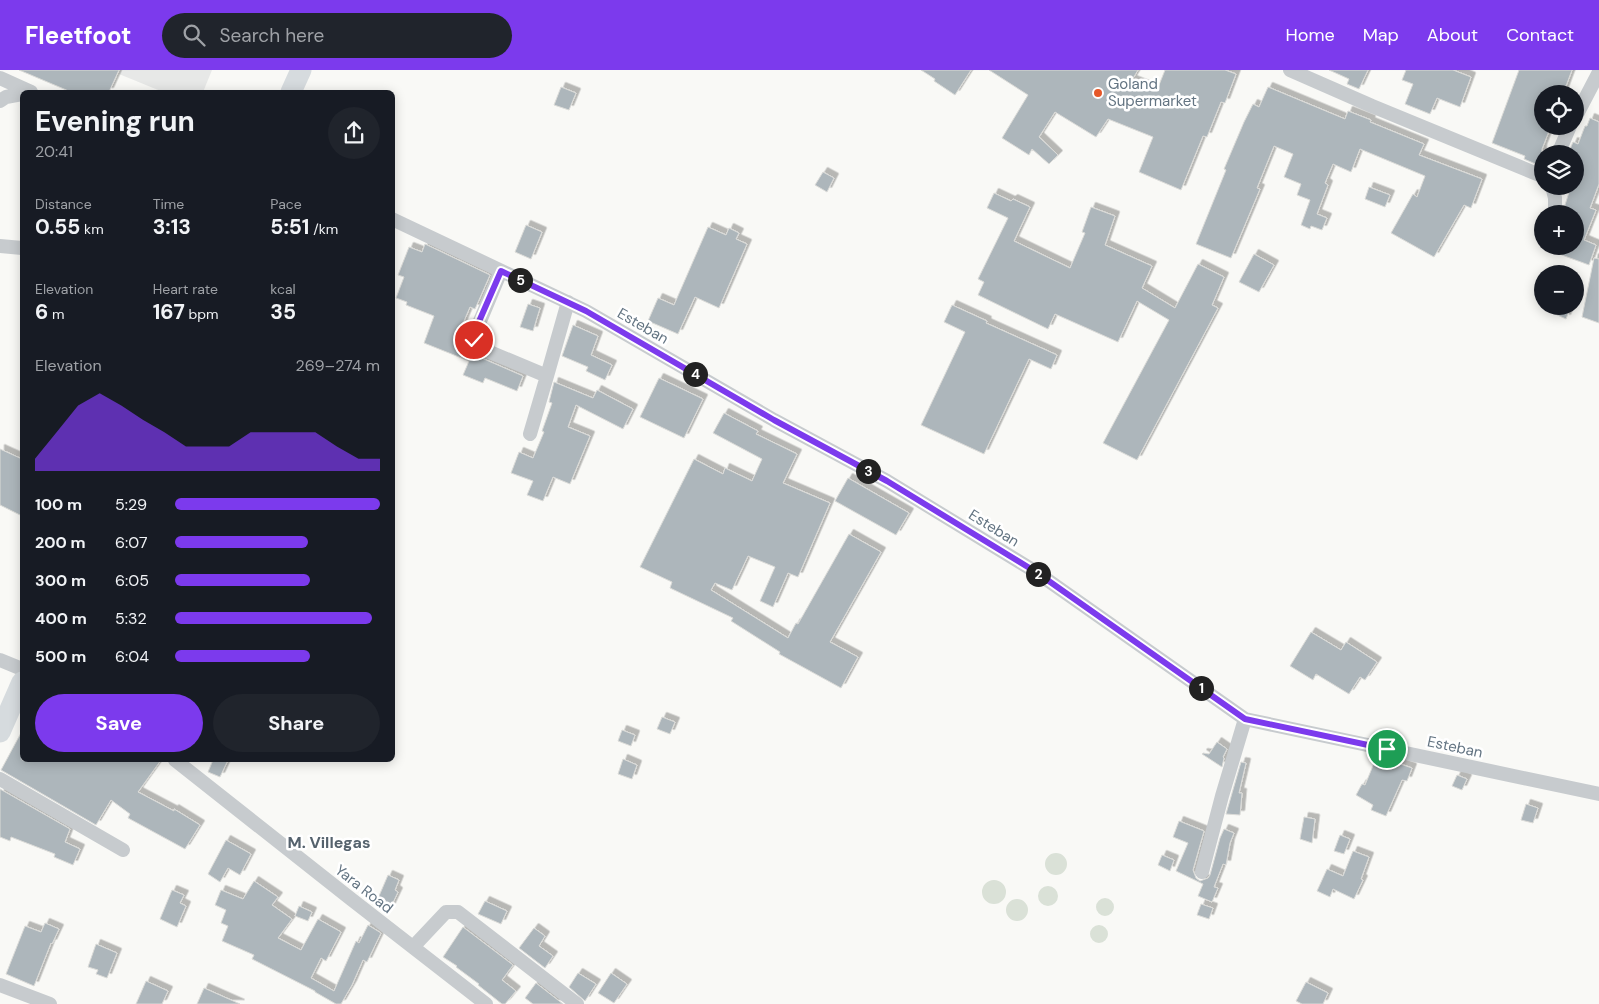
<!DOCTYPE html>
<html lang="en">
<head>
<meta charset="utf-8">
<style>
	body { margin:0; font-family:"DM Sans",sans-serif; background:#20242c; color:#f1f3f6; height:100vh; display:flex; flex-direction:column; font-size:19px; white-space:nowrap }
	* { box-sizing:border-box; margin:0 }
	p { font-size:16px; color:#9ea1a6 }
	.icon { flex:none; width:28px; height:28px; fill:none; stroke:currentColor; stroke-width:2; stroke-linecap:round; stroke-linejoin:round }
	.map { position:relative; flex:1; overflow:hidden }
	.details { position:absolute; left:20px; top:20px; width:375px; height:672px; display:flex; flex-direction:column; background:#171b24; border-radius:8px; box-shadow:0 2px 12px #0003 }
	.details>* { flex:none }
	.tools { position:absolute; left:1534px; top:15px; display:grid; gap:10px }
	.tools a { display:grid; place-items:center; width:50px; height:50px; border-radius:50%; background:#171b24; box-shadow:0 2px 12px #0003; font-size:25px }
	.pin { position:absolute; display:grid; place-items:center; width:42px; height:42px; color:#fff; margin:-21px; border:2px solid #fff; border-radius:50%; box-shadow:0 1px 5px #0007 }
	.km { position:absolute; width:25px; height:25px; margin:-12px; border-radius:50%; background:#222; color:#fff; font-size:14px; line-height:25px; text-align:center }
	.round { display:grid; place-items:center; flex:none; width:52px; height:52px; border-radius:26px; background:#20242c }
	.summary { display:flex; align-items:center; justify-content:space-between; height:85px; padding:0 15px }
	h1 { font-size:28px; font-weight:700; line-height:38px }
	.metrics { display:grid; grid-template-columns:repeat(3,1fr); gap:8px; height:85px; padding:5px 15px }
	.metrics div { display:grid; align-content:center }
	.metrics b { font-size:21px; font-weight:700 }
	.metrics small { font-size:14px; font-weight:400 }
	.metrics p { font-size:14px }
	.chart { height:140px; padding:10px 15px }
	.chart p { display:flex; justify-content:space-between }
	.chart svg { width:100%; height:90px; margin-top:5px; fill:#7c3aed; opacity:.7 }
	.primary-button { display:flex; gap:10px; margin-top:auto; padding:10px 15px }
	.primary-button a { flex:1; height:58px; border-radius:30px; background:#7c3aed; color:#fff; font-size:20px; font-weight:700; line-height:58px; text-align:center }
	.primary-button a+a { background:#20242c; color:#f1f3f6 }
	ul { padding:0 15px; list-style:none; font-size:16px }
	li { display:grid; grid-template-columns:80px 60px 1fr; align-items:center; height:38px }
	li i { height:12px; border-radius:6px; background:#7c3aed }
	header { display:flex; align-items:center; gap:30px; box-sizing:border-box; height:70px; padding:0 25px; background:#7c3aed; color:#fff }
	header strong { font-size:24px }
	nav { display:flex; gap:28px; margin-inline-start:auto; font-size:18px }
	.search { width:350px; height:45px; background:#20242c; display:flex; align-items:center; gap:12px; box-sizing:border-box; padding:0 18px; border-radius:28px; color:#9ea1a6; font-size:19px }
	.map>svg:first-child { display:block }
	.built { fill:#e7e8e7 }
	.green { fill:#dae1d7 }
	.building { fill:#adb6bb; stroke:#dbdbd8; filter:url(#shadow) }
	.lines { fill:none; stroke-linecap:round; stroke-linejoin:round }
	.street { stroke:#c7cbce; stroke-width:14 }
	.primary { stroke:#d6dbde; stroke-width:21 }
	.route-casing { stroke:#fff; stroke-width:10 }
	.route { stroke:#7c3aed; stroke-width:6 }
	.poi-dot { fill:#e65829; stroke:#fff; stroke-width:2 }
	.labels { text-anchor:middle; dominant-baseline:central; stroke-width:5; stroke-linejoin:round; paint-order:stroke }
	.poi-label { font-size:15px; fill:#637482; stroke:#fff; text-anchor:start }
	.street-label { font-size:15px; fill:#637482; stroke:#fff }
	.neighbourhood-label { font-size:16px; font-weight:bold; fill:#55626d; stroke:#fff }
</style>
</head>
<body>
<header>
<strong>Fleetfoot</strong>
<div class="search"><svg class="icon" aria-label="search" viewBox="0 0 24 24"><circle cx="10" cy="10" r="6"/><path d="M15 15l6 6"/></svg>Search here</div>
<nav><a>Home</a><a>Map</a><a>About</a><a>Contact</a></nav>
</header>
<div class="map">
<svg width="1599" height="934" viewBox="0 0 1599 934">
	<defs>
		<filter id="shadow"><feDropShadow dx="4.5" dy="-4.5" stdDeviation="0" flood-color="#0004"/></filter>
	</defs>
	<rect width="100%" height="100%" fill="#f9f9f6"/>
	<path class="built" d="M121,0H212L203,22H163L119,4Z"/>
	<path class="green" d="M1045 794a11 11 0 1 1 22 0a11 11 0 1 1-22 0Z
		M982 822a12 12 0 1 1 24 0a12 12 0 1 1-24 0Z
		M1038 826a10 10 0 1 1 20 0a10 10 0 1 1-20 0Z
		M1096 837a9 9 0 1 1 18 0a9 9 0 1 1-18 0Z
		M1006 840a11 11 0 1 1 22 0a11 11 0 1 1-22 0Z
		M1090 864a9 9 0 1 1 18 0a9 9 0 1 1-18 0Z"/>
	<path class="building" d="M19,0H119L109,22H71Z
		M921,0H971L955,25L934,11L935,9Z
		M989,0H1138L1132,10L1157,20L1165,0H1225L1236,4L1225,33L1221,32L1207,67L1203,66L1181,120L1139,102L1153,67L1108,49L1096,67L1055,42L1039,67L1058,85L1049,94L1032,79L1029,85L1002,68L1028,25Z
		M1329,0H1368L1359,19L1347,14L1349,9Z
		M1406,0H1453L1471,7L1460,37L1437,28L1430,44L1405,34L1413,14L1402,10Z
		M1519,0H1572L1563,24H1542V56H1551L1542,79V93L1540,92L1538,95L1524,89L1525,86L1492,73Z
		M561,17L576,23L569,40L554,35Z
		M1268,17L1345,49L1348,41L1371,50L1370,52L1424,74L1419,85L1482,109L1471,138L1464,135L1434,187L1391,163L1413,124L1417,127L1425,106L1360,79L1351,102L1333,94L1325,113L1328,115L1317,144L1327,148L1322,160L1311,156L1310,159L1301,155L1310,130L1297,125L1301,114L1284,107L1293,84L1274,76L1257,118L1260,119L1231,188L1196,174L1226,100L1224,99L1244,52L1253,34L1259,37Z
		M1590,48L1599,52V114L1590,138L1596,140L1584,170L1596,175L1589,195L1540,177L1575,176V144H1564V138L1571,116H1575V84H1568L1573,72L1578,74L1585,56H1587Z
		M823,102L834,108L827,122L815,115Z
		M1369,117L1390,125L1385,137L1365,129Z
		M994,123L1011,131L1013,129L1030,137L1014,171L1070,198L1085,163L1082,162L1091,137L1115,146L1105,175L1152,196L1142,218L1175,238L1198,194L1224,207L1212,235L1218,238L1137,390L1103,373L1169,250L1137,231L1118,272L1055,244L1048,259L978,225L984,212L978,209L1008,148L987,138Z
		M526,155L542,162L531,189L515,182Z
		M708,157L726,165L729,158L739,163L736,169L747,174L719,238L695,227L678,264L648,251L658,228L674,235Z
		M425,174L490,205L475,239L470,237L455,272L469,278L477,286L523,306L517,321L485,308L483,313L463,305L469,291L424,273L434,246L406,235L407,232L396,228L404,207L398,205L409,177L422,182Z
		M1254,184L1274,195L1259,222L1239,212Z
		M1594,188L1599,189V253L1582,247Z
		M528,234L540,238L533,261L520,257Z
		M952,235L987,251L986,253L1057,285L1051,299L1029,289L984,384L921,355L965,262L944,252Z
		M1558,236H1571L1566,249L1555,244Z
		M573,255L598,266L591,285L612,295L605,310L586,301L588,297L562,286Z
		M659,308L703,329L684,368L640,347Z
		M554,312L593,328L597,320L633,339L623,359L576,335L568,357L590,366L570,414L553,407L543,431L527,425L533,411L511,403L519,382L533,388L544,362L542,361L552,333L549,332Z
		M724,343L758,361L756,364L797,384L783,413L830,433L798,507L788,503L773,537L760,531L775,497L748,486L732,520L715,513L711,520L788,568L796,553L798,554L849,464L881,482L830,572L858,587L841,618L779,584L780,582L731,551L733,548L670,518L672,512L640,497L694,389L723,404L725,398L752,411L762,389L713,363Z
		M0,379L22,389V446L0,435Z
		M848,408L909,443L896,465L835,431Z
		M1311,562L1341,580L1346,572L1377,592L1365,610L1360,607L1349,624L1316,604L1313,610L1290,596Z
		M662,647L675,652L670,664L657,659Z
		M622,660L635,665L631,676L618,671Z
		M22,661V690H161L138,722L174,741V739L200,755L185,779L128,748L130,744L111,730L96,755L1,700Z
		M1217,672L1227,679L1223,687L1224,688L1222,697L1202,684L1203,683L1209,684Z
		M1377,686L1412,698L1407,711L1402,710L1386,746L1371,740L1373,735L1356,725L1362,714L1365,715Z
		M623,689L637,695L632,709L618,704Z
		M213,690H228L220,707L208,702Z
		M1241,692L1246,693L1239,723H1242L1240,745L1226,744Z
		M1457,705L1467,709L1462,720L1452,716Z
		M0,719L70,759L65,772L80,779L73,795L54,787L55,784L11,767L10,771L0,767Z
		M1526,734L1538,738L1533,753L1521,750Z
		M1304,747L1315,749L1312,773L1300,769Z
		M1179,751L1204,761L1193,800L1196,808L1200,811L1208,808L1210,805L1220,768L1224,759L1234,763L1230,773L1226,795L1223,794L1214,817L1218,818L1212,832L1198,826L1203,814L1176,801L1188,773L1173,767Z
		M1340,765L1350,769L1344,784L1334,781Z
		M226,770L251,784L240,805L228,798L220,812L208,804Z
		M1353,781L1369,787L1361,809L1363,810L1354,829L1333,819L1330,827L1317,821L1327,799L1343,806Z
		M1162,785L1174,790L1170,801L1158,795Z
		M388,805L399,810L395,820L398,822L390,839L376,833Z
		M254,811L278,827L272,835L292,849L278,868L301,880L318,849L341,862L326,891L321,888L311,908L334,921L356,871L359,873L368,855L381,863L367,892L363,890L352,915L341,934H336L315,922V921L252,889L254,885L222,871L228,856L221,853L226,840L215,835L221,820L243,829Z
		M172,820L184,825L180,833L186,836L177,857L160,849Z
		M485,831L507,841L501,854L478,844Z
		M1201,834L1213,838L1209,849L1197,845Z
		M299,836L312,842L308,851L295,846Z
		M45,853L59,859L52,874L51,873L34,916L6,904L25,856L41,862Z
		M463,857L513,895L502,910L516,921L505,934H502L478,915L479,914L456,897L457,896L443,887Z
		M534,858L545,866L539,876L553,886L545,898L519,878Z
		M96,874L117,883L107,908L96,904L98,900L88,897Z
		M578,903L596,914L585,931L569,917Z
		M611,903L627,914L614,933L598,923Z
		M146,911L168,921L162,934H136Z
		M1306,912L1328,923L1323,934H1302L1296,931Z
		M536,913L563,934H533L525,928Z
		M204,918L240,934H197Z"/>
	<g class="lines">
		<path class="street" d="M1290,0L1372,36L1542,106
			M0,8L31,22
			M0,31L6,27L22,24
			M1575,48L1599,2
			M1558,84L1570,56
			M1552,116L1555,128V144
			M392,149L586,241L774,350L887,411L1036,502L1245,649L1599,724
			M0,176L22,178
			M501,201L475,263L474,270L480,278L547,306L568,232
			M530,364L547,306
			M0,590L22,599
			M175,690L351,829L486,934
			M0,709L123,780
			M1202,802L1222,726L1245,649
			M413,877L446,842H458L577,934
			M0,915L50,934"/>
		<path class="primary" d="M291,22L301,0
			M0,662L22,612"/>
	</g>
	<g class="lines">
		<g class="route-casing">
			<path id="route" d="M474,270V263L501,201L586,241L774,350L887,411L1036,502L1245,649L1387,679"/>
		</g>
		<use href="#route" class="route"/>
	</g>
	<circle class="poi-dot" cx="1098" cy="23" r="5"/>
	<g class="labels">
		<g class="poi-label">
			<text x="1108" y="14">Goland<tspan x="1108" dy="17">Supermarket</tspan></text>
		</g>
		<g class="street-label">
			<text transform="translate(643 256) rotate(30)">Esteban</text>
			<text transform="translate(994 458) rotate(32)">Esteban</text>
			<text transform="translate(1455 677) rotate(12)">Esteban</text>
			<text transform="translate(364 819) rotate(38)">Yara Road</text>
		</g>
		<g class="neighbourhood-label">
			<text x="329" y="772">M. Villegas</text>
		</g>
	</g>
</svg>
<div class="tools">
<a><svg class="icon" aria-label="locate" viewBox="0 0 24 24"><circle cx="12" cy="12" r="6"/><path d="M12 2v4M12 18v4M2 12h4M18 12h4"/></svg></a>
<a><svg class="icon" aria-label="layers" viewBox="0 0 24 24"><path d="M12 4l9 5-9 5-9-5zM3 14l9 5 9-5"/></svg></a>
<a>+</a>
<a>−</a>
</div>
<div class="pin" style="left:1387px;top:679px;background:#1e9e55"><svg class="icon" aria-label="arrive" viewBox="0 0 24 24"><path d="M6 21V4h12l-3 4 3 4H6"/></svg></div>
<div class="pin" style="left:474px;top:270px;background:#d93025"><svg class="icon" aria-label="check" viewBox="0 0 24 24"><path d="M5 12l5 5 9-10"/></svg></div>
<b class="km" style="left:1201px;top:618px">1</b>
<b class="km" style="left:1038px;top:504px">2</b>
<b class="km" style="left:868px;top:401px">3</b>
<b class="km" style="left:695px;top:304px">4</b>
<b class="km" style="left:520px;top:210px">5</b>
<section class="details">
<div class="summary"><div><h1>Evening run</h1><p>20:41</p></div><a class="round"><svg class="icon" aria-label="share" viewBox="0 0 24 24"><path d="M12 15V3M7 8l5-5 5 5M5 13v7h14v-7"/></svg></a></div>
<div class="metrics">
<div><p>Distance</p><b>0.55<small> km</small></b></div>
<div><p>Time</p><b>3:13</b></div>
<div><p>Pace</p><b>5:51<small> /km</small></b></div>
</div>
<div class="metrics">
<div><p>Elevation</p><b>6<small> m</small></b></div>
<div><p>Heart rate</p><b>167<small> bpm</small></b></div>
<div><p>kcal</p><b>35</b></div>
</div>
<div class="chart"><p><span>Elevation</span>269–274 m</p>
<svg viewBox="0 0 160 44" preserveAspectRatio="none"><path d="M0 44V38L10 25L20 12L30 6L40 12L50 19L60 25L70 32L80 32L90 32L100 25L110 25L120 25L130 25L140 32L150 38L160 38V44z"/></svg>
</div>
<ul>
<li><b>100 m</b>5:29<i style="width:100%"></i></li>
<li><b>200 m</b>6:07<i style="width:65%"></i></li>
<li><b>300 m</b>6:05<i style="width:66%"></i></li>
<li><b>400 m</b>5:32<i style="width:96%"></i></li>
<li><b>500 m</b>6:04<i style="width:66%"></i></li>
</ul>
<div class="primary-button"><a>Save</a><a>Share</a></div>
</section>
</div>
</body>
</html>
